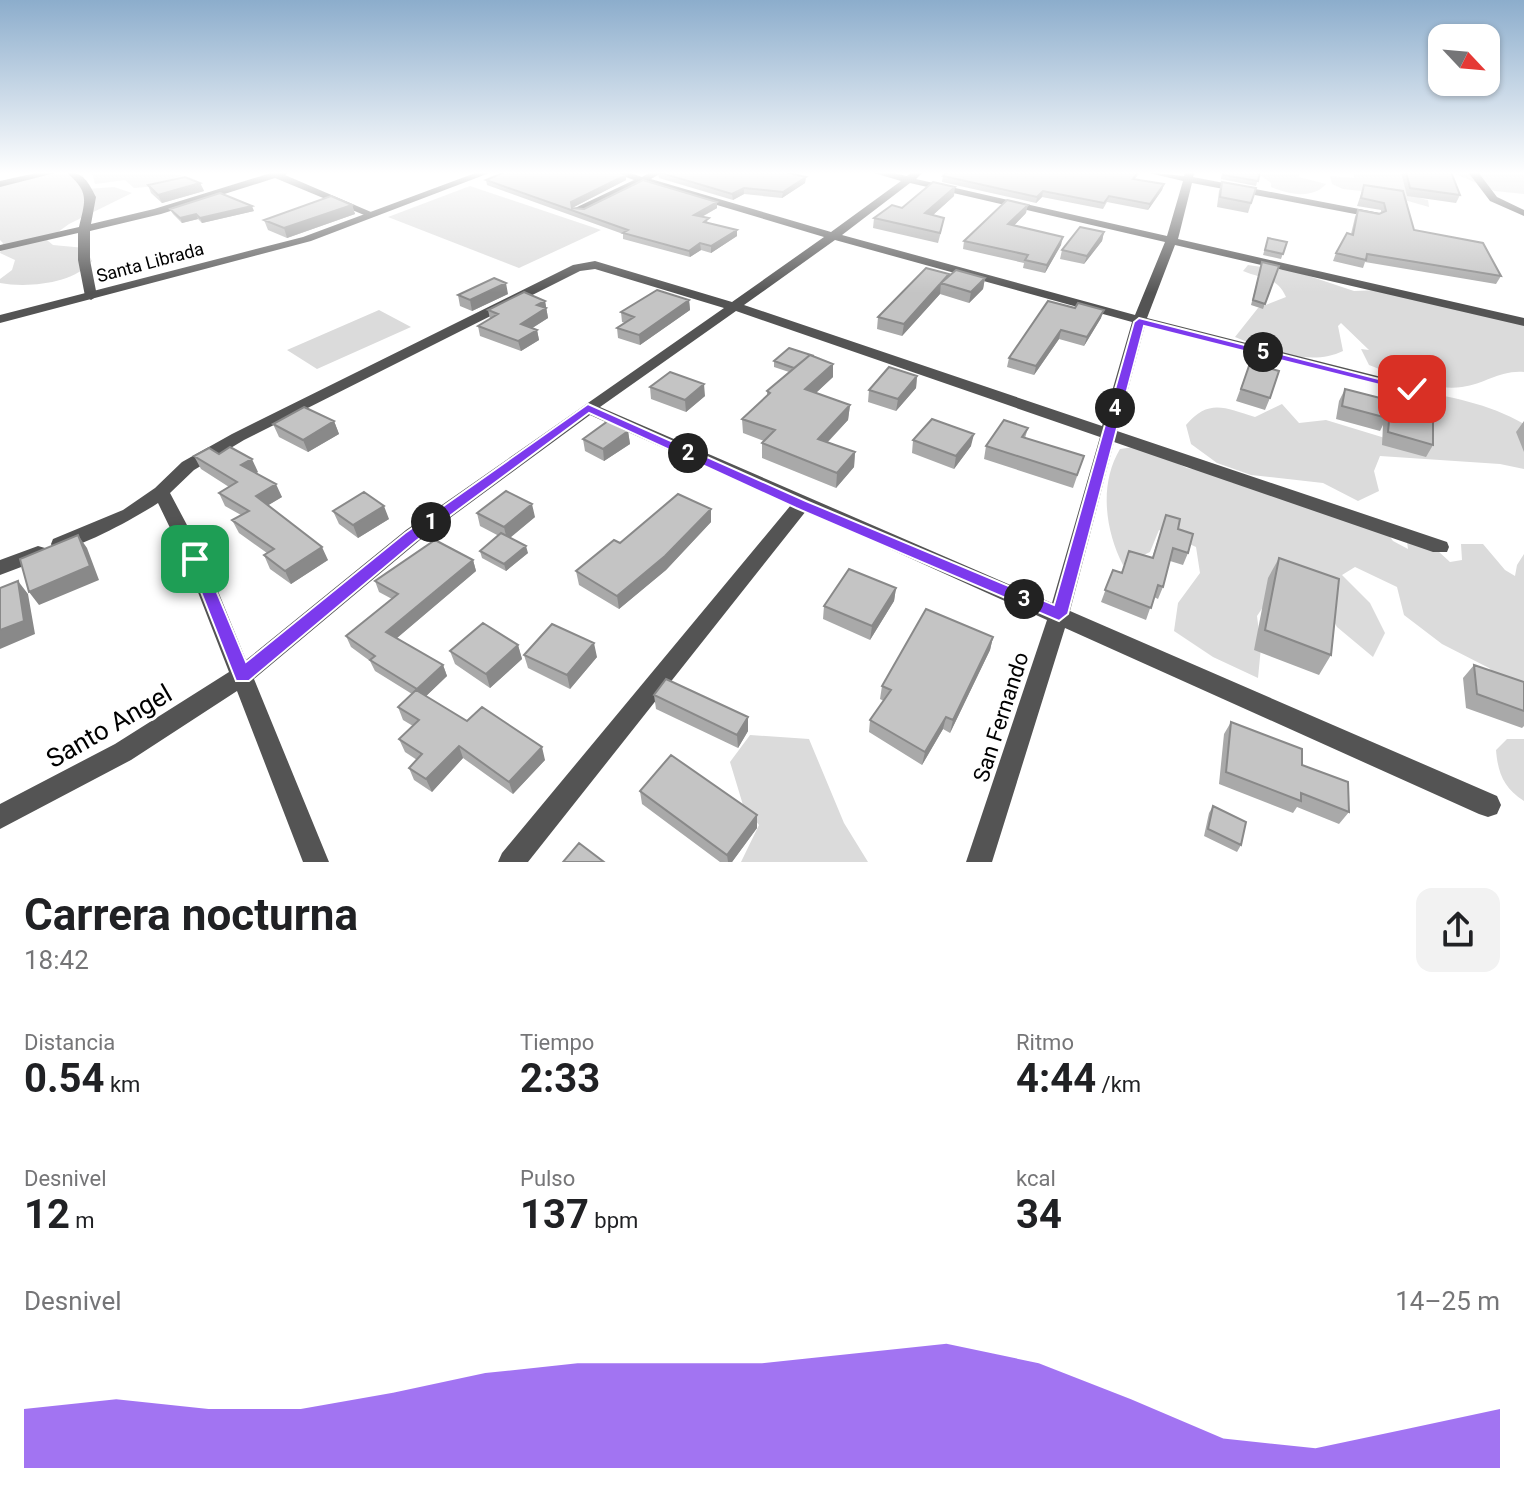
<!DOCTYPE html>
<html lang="es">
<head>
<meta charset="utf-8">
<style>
	body { margin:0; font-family:Roboto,sans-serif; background:#f2f2f2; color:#202124; height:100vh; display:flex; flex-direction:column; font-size:30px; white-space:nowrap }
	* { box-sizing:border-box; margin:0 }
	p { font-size:26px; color:#757577 }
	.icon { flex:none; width:44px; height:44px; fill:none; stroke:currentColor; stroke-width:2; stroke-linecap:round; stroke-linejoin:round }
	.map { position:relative; height:862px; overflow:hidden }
	.panel { display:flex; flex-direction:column; background:#fff; flex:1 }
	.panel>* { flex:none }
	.needle { width:52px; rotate:116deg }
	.tools { position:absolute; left:1428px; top:24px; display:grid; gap:16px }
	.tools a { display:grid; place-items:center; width:72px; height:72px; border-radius:16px; background:#fff; box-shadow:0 2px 6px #0004; font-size:40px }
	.pin { position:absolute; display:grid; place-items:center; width:68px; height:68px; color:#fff; margin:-34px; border-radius:16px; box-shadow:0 4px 12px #0006 }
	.km { position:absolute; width:40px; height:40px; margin:-20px; border-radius:50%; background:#222; color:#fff; font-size:22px; line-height:40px; text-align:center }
	.round { display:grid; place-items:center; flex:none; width:84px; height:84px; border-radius:16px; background:#f2f2f2 }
	.head { display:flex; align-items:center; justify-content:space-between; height:136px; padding:0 24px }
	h1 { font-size:44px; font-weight:700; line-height:60px }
	.stats { display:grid; grid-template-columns:repeat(3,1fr); gap:12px; height:136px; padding:8px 24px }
	.stats div { display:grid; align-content:center }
	.stats b { font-size:40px; font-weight:700 }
	.stats small { font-size:22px; font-weight:400 }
	.stats p { font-size:22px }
	.chart { height:224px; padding:16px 24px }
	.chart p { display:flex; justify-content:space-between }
	.chart svg { width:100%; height:144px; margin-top:8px; fill:#7c3aed; opacity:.7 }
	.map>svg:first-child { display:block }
	.green { fill:#dbdbdb }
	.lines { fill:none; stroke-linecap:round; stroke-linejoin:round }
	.minor { fill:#545454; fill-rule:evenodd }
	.tertiary { fill:#545454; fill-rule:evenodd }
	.wall { fill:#a9a9a9 }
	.shaded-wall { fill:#898989 }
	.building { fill:#c4c4c4; stroke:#898989; stroke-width:2 }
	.route { fill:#7c3aed; stroke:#fff; stroke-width:2 }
	.labels { text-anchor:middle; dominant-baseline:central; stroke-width:6; stroke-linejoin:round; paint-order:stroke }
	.far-street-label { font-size:18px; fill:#000; stroke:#fff }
	.street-label { font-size:22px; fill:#000; stroke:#fff }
	.near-street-label { font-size:26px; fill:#000; stroke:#fff }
</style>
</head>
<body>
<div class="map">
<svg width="1524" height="862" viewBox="0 0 1524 862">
	<rect width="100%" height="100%" fill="#fff"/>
	<path class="green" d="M53,172L83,175L87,189L114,187L132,193L69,224L47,240L53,245L85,248L92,261C74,284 27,288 0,283V279L12,270L15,260L0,253L3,243L0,240V182Z
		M92,172L182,175L157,186L134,188L125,180L95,184Z
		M1256,172H1298L1299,177L1326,184C1313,199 1290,195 1271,187V183Z
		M1353,172H1404C1409,187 1412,198 1428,200L1429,207L1380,193L1343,189L1332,184L1330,176L1354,178Z
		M1451,172H1524V194L1495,191Z
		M470,186L601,230L519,268L388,217Z
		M1248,265L1297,272L1354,291L1379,290L1524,324V372C1500,370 1485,384 1462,387C1433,391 1396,376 1369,365L1361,349L1369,350L1341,323L1338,326L1343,351C1311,367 1266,350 1235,337L1258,308L1286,297C1277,276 1261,279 1243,271Z
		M379,310L411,327L317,369L287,350Z
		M1409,389C1450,397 1488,403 1524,424V469L1500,464L1380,456L1374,471L1379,491L1358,501L1323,483L1251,475L1217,463L1191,444L1186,425C1209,398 1225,408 1255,417L1282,404L1299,423L1326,420L1385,438L1393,398Z
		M1141,446L1187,468L1217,473L1230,482L1378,519L1393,541L1408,549L1407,542L1438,551L1450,562L1462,560L1461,544H1483L1505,570L1515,576L1517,565L1524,554V702L1489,668L1442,644L1404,615L1397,587L1355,567L1342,575L1370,603L1385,633L1373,657L1337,627L1320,597L1278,585L1257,616L1261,647L1258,678L1213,657L1174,631L1178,603L1200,573L1196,547L1159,530L1150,552L1123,565C1105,530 1099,484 1120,449Z
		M750,735L809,739L844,823L868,862H741L759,825L743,805L730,762Z
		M1507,739H1524V801C1504,788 1498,774 1496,750Z"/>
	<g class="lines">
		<path class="minor" d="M40,172H59L0,187V181Z
			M66,172C84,172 88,182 96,197L91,224L154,209L274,172H289L285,175L378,215L369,217L275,178L161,214L90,231V260L97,296L91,300L85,296L78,260V233L0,251V245L79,227C86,198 89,192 66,172Z
			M612,172H628L642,177L650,172H663L651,179L831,232L901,181L871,172H889L907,176L912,172H923L916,179L1167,236L1183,181L1145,172L1184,176L1185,172H1195L1193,177L1380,213V217L1376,218L1192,183L1178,239L1524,318V326L1175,245L1147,318L1417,386L1419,389L1412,393L1145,325L1117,431L1447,542L1449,547L1447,552H1433L1114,442L1070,611L1497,796L1501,805L1497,814L1488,817L1479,814L1065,628L992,862H966L1047,620L806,511L528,862H498L502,853L791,505L590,415L420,540L254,679L329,862H303L237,691L131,760L0,829V804L115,744L229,672L185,559L158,503C140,515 72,554 53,549L51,544L53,539L123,510L155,488L182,462L232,434L573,265L595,261L732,302L824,237L643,183L583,212H575V208L634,180ZM910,183L1165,242L1135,315L842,235ZM835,240L1132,322L1102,426L744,305ZM595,269L724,308L406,530L246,660L205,559L170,493L194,470L244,440L580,271ZM736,311L1100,437L1052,603L600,407Z
			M1468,172H1478L1497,197L1524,210V216L1490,201Z
			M38,546L45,548L48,553L45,558L0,575V560Z"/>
		<path class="tertiary" d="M478,172H492L311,241L0,323V315L303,237Z"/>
	</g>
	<path class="wall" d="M658,172L806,177L805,183L782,198L744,194L733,200L659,178Z
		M947,172H1140L1135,179L1164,184L1162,190L1148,210L1107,202L1103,209L1042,197L1036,203L942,182L943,176Z
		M1222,172H1260L1256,186L1221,179Z
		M1401,172H1451L1460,195L1456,203L1407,196Z
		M626,175V180L572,208H717L702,217L709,223L737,230V236L711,253L701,250L690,257L623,239V234L487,185L486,180Z
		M1222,182L1256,188L1248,213L1217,207L1219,191Z
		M200,183L204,191L162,203L151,193L148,185Z
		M1364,185L1414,230L1501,276L1496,284L1365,262L1363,268L1333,261L1336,253L1351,234L1355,217L1358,210L1379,214L1381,213V210L1357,206Z
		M954,196L933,215L942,228L938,243L873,228L874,218L902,208Z
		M352,205L355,214L287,238L268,230L264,220Z
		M170,209L254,211L202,223L198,219L182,223L173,214Z
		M1026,213L1013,226L1061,245L1045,273L1023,268L1024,263L963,249L964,241Z
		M1104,232L1102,241L1084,264L1060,259L1062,250Z
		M1268,238L1287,242L1281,259L1263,255Z
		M1262,262L1279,266L1263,309L1251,305Z
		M949,274V276L985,278L983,289L969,303L940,294L902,336L877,329L878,317Z
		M508,294L472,311L460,306L458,295Z
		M689,300L690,310L640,345L618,338L617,328L625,323L622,322L621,312Z
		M545,301L548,318L532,328L537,330L539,340L521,351L480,336L478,326L490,319L488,310Z
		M1075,308L1101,318L1084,346L1059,339L1034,375L1007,367L1009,358Z
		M774,361L833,377L816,393L850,405L848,420L828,442L855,452L854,467L836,488L762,458V443L764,441L743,433L742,419L767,396V391L789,372L774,367Z
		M1250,363L1270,398L1265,410L1236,401Z
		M917,376L916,388L896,411L868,402L869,390Z
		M650,387L705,396L686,412L651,399Z
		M1345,389L1387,415L1390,410L1433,445L1426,457L1382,445L1383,425L1380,431L1336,419L1339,401Z
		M334,421L339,434L308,452L279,437L273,424Z
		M1524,421V452L1516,432Z
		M1028,428L1025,438L1084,456L1073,488L984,459L986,446Z
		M628,431L630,444L604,461L585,451L583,439Z
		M913,440L971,446L954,469L912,453Z
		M194,456L258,472L256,473L282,497L268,505L328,560L291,584L270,569L264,555L267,553L239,533L232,520L241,515L225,506L219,493L229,487L201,469Z
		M711,509V522L666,570L619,609L579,585L576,571L620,543Z
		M333,511L389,519L358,538L339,524Z
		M477,513L535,517L510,538L528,553L506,571L482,558L480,551L499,536L480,526Z
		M1166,515L1178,529L1188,553L1183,565L1170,561L1163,587L1158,599L1154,597L1146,620L1101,602L1113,570L1122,573L1152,558Z
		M1279,558L1331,655L1319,675L1254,650L1268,578Z
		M473,560L476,571L397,638L443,665L447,676L426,696L467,721L545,760L513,794L463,758L432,792L414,780L409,768L417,760L405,752L399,739L413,726L403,720L398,707L412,694L375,671L370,661L351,647L346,636L392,599L379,592L375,581Z
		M896,588L894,601L870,640L823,619L824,606Z
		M993,637L990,650L950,733L943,729L922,765L869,732L870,720L884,701L880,699L882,686Z
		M518,645L522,659L490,688L455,664L450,651Z
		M524,655L597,657L570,689L528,668Z
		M1474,665L1524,682V726L1522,728L1466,708L1463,678Z
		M654,695L748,717V731L738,748L656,709Z
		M1231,722L1302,765L1349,812L1339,824L1297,807L1293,813L1219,784L1224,734Z
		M640,791L757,815V828L732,862H720L642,804Z
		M1213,806L1241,845L1237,852L1204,836L1209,813Z"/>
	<path class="shaded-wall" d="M626,175V180L572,208L571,202Z
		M806,177L805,183L782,198L783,192Z
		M200,183L204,191L162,203L158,195Z
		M1164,184L1162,190L1148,210L1150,204Z
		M955,187L954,196L924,223L925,213Z
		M744,188V194L733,200L732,194Z
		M1043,191L1042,197L1036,203L1037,197Z
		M717,202V208L694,221V215Z
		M352,205L355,214L287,238L284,228Z
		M1028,205L1026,213L1007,233L1008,224Z
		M252,206L254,211L202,223L200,218Z
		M196,214L198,219L182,223L180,218Z
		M737,230V236L711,253V246Z
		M1104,232L1102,241L1084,264L1087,256Z
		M1063,237L1061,245L1045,273L1047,265Z
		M700,243L701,250L690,257L689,251Z
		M949,274L948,285L941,283L940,294L902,336L904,324Z
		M985,278L983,289L969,303L971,292Z
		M506,283L508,294L472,311L470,300Z
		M689,300L690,310L640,345L639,335Z
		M545,301L548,318L523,334L521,324L537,305Z
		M1104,310L1101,318L1084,346L1087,337Z
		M537,330L539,340L521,351L518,341Z
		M1061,330L1059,339L1034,375L1036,366Z
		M833,364V377L805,403V389Z
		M917,376L916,388L896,411L898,399Z
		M704,384L705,396L686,412L685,400Z
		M850,405L848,420L817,453L818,439Z
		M334,421L339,434L308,452L303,440Z
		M628,431L630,444L604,461L603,449Z
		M974,434L971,446L954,469L956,456Z
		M855,452L854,467L836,488L837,473Z
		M252,459L258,472L247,478L241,465Z
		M276,484L282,497L262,509L256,496Z
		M532,504L535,517L507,540L504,527Z
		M384,506L389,519L358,538L353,525Z
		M711,509V522L666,570L619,609L617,596Z
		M78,535L87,548L99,580L39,605L29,592Z
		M526,546L528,553L506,571L504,564Z
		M322,547L328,560L291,584L285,571Z
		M473,560L476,571L391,643L386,632Z
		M18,581L28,594L35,634L0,649V630Z
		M896,588L894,601L870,640L872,626Z
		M993,637L990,650L950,733L953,720Z
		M594,643L597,657L570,689L567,675Z
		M518,645L522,659L490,688L486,674Z
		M443,665L447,676L422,700L417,689Z
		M748,717V731L738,748L737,735Z
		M946,717L943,729L922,765L925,752Z
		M459,746L463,758L432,792L426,779Z
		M542,747L545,760L513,794L509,782Z
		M757,815V828L732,862H728L727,855Z"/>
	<path class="building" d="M505,172H619L626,175L571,202L572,208L584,209L643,180L717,202L694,215L709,218L704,222L737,230L711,246L700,243L689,251L623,233L628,230L486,180Z
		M658,172H785L806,177L783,192L744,188L732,194Z
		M947,172H1138L1133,179L1164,184L1150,204L1109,196L1104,203L1043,191L1037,197L943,176Z
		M1223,172H1260L1258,181L1223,175Z
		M1406,172H1451L1460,195L1410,188Z
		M185,177L200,183L158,195L148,185Z
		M933,182L955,187L925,213L944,218L940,233L874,218L892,205L902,208Z
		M1222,182L1256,188L1251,203L1220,197Z
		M1364,185L1403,191L1414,230L1483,243L1501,276L1367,254L1366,260L1336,253L1347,233L1353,235L1358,210L1379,214L1386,211L1384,203L1361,198Z
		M220,193L252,206L200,218L196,214L180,218L170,209Z
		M331,196L352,205L284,228L264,220Z
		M1007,200L1028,205L1008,224L1063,237L1047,265L1025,260L1028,255L964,241Z
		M1080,227L1104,232L1087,256L1062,250Z
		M1268,238L1287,242L1283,254L1265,250Z
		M1262,262L1279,266L1265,304L1253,300Z
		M926,268L949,274L904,324L878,317Z
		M956,270L985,278L971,292L941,283Z
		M494,278L506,283L470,300L458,295Z
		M657,290L689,300L639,335L617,328L634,317L621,312Z
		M524,292L545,301L537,305L546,308L521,324L537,330L518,341L478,326L498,314L488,310Z
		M1048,301L1075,308L1078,303L1104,310L1087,337L1061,330L1036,366L1009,358Z
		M789,348L814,356L810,355L794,368L774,361Z
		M810,355L833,364L805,389L850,405L818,439L855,452L837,473L762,443L775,430L742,419L770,393L767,391Z
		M1250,363L1279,371L1270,398L1241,389Z
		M889,367L917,376L898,399L869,390Z
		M670,372L704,384L685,400L650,387Z
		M1345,389L1388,400L1387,418L1342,406Z
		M304,407L334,421L303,440L273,424Z
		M1390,410L1433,421V445L1388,432Z
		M932,419L974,434L956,456L913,440Z
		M1004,420L1028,428L1022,437L1084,456L1077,475L986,446Z
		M608,421L628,431L603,449L583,439Z
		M230,447L252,459L241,465L276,484L256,496L322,547L285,571L264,555L274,549L232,520L249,511L219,493L237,482L194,456L209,448L219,454Z
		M506,491L532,504L504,527L477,513Z
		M364,492L384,506L353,525L333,511Z
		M678,494L711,509L665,556L617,596L576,571L614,540L620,543Z
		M1166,515L1180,519L1178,529L1193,534L1188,553L1173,548L1163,587L1158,585L1151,608L1105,590L1113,570L1122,573L1129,551L1153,558Z
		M501,533L526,546L504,564L480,551Z
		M78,535L90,566L29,592L20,559Z
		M435,540L473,560L386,632L443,665L417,689L370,660L375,656L346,636L398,594L375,581Z
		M1279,558L1339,579L1331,655L1265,630Z
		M849,569L896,588L872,626L824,606Z
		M18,581L24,621L0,630V588Z
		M926,609L993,637L953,720L946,717L925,752L870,720L891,690L882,686Z
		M483,623L518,645L486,674L450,651Z
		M552,624L594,643L567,675L524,655Z
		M1474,665L1524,682V711L1477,694Z
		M666,679L748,717L737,735L654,695Z
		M416,690L467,721L482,707L542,747L509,782L459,746L426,779L409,768L422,754L399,739L419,720L398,707Z
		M1231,722L1302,749V765L1348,782L1349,812L1301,793V801L1226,772Z
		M671,755L757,815L727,855L640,791Z
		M1213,806L1246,822L1241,845L1208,829Z
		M579,843L604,862H563Z"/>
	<linearGradient id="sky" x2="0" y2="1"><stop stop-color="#8cadcc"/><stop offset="0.59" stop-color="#fff"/><stop offset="1" stop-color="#fff" stop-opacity="0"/></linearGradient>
	<rect width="1524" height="293" fill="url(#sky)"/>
	<path class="route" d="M1139,318L1418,389L1412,393L1144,326L1068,614L1059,621L796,508L589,413L416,541L249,681H236L188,559L195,553L203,559L246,662L405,533L588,404L806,501L1054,605L1134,322Z"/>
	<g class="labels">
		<g class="far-street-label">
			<text transform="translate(150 262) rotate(-15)">Santa Librada</text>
		</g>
		<g class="street-label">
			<text transform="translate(1001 717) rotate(-72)">San Fernando</text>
		</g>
		<g class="near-street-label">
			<text transform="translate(109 726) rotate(-30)">Santo Angel</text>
		</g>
	</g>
</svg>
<div class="tools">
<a><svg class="needle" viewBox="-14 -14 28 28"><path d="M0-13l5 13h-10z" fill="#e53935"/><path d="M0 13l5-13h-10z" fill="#757577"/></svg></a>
</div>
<div class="pin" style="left:195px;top:559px;background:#1e9e55"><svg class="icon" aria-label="arrive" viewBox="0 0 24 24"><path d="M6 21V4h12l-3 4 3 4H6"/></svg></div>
<div class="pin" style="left:1412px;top:389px;background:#d93025"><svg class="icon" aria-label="check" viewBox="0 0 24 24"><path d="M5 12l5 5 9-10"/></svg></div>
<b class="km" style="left:431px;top:522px">1</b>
<b class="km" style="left:688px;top:453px">2</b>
<b class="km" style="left:1024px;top:599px">3</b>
<b class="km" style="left:1115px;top:408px">4</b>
<b class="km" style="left:1263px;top:352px">5</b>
</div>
<section class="panel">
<div class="head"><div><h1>Carrera nocturna</h1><p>18:42</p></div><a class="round"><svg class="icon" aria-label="share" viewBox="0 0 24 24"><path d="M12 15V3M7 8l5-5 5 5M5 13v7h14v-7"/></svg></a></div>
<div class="stats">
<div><p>Distancia</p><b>0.54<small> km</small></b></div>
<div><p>Tiempo</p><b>2:33</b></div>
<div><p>Ritmo</p><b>4:44<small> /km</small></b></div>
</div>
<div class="stats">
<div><p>Desnivel</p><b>12<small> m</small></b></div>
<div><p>Pulso</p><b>137<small> bpm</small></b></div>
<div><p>kcal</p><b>34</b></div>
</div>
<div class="chart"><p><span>Desnivel</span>14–25 m</p>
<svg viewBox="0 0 160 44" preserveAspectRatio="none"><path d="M0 44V26L10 23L20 26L30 26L40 21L50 15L60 12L70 12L80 12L90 9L100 6L110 12L120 23L130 35L140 38L150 32L160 26V44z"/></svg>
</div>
</section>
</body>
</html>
